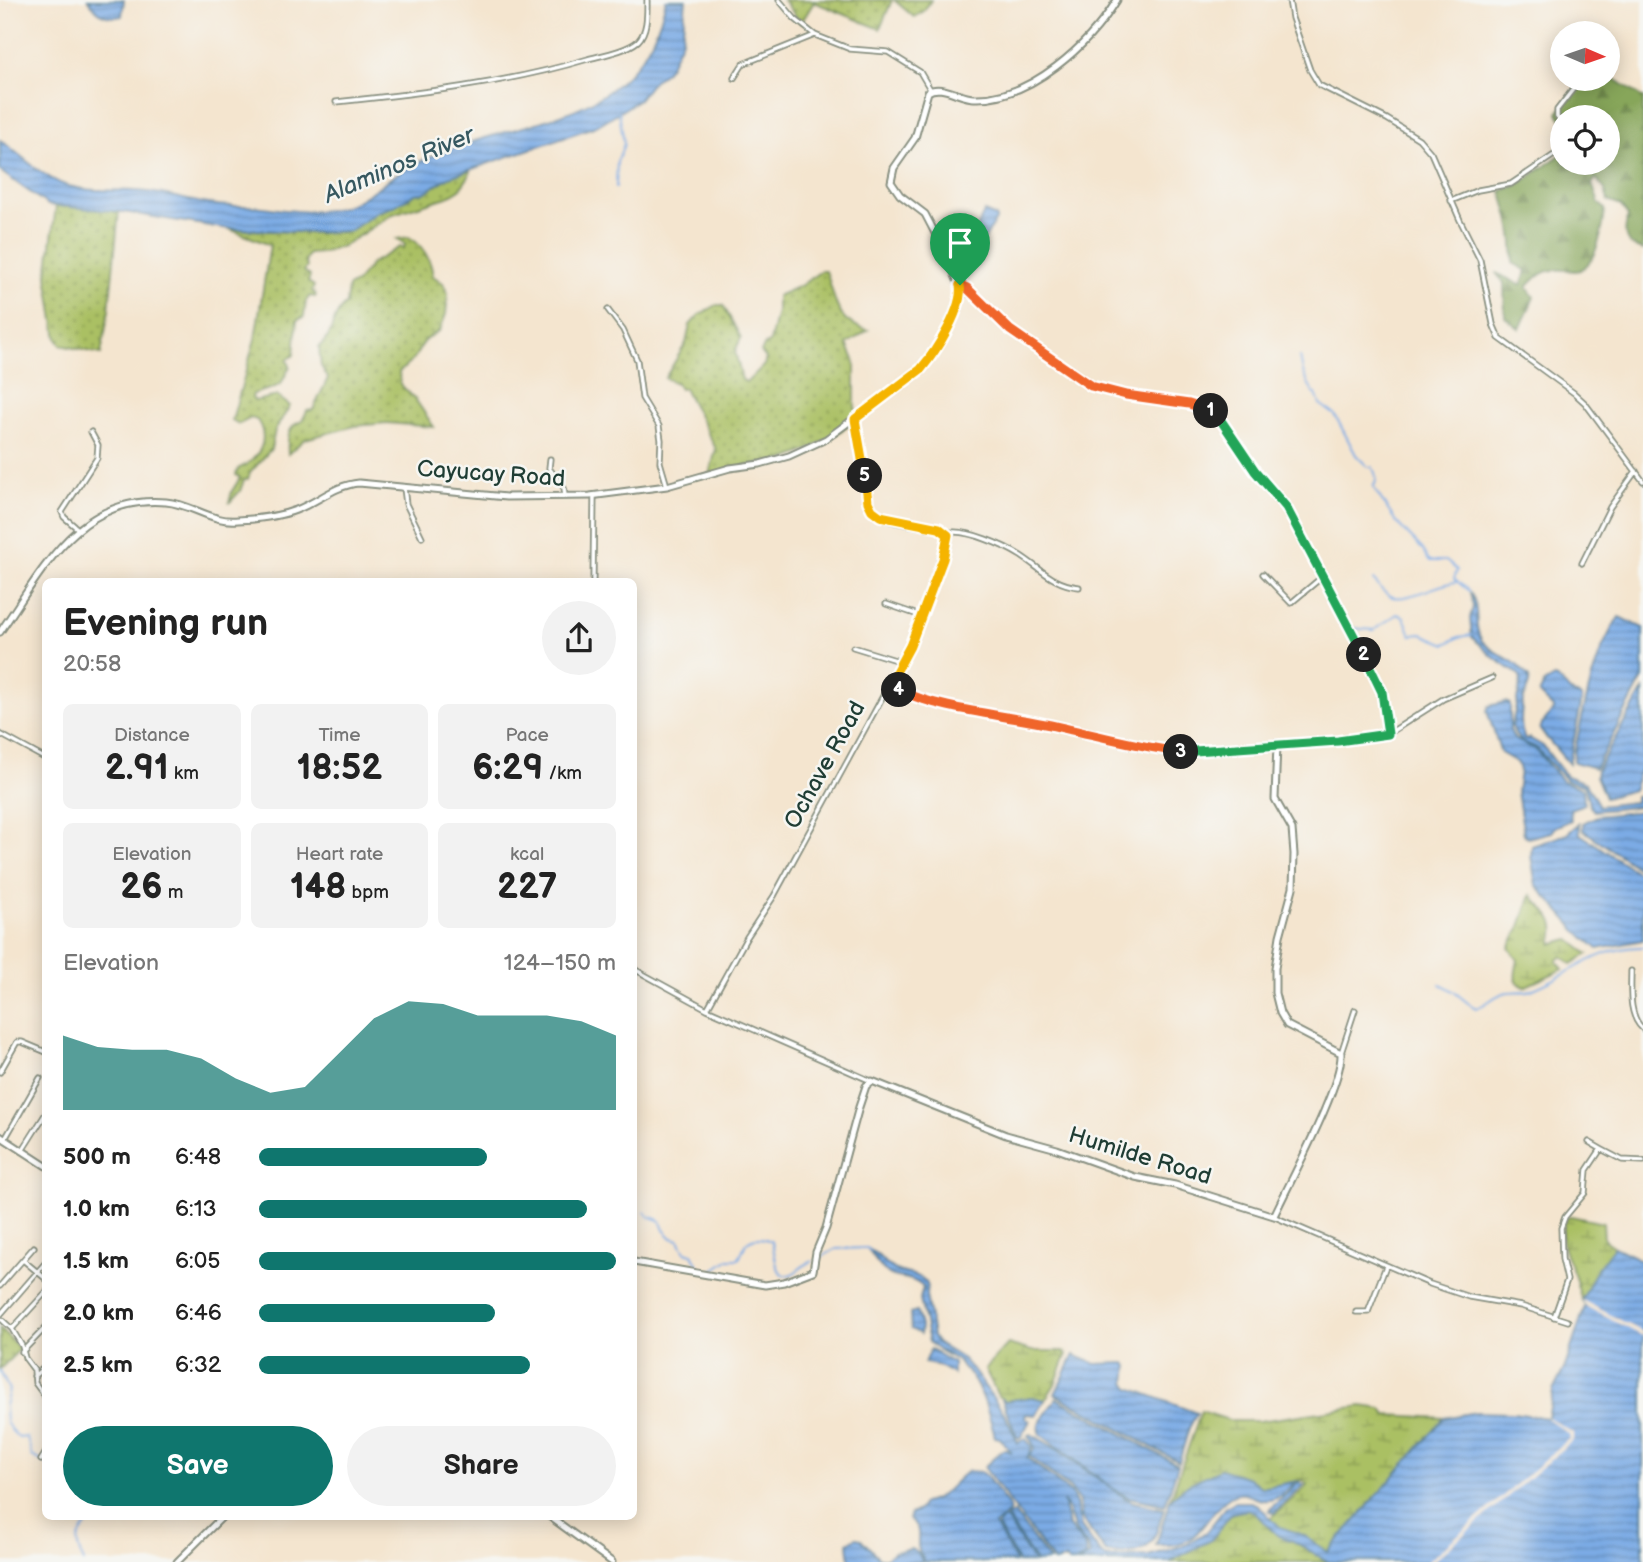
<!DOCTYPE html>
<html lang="en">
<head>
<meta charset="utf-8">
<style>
	body { margin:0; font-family:"Balsamiq Sans",sans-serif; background:#f2f2f2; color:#222; height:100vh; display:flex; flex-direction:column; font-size:26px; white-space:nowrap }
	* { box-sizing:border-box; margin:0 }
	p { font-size:23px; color:#767676 }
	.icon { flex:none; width:38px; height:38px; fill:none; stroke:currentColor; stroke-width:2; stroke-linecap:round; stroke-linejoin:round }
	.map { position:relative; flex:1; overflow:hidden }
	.sheet { position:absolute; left:42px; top:578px; width:595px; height:942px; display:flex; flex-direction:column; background:#fff; border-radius:10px; box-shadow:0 4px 18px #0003 }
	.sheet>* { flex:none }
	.needle { width:46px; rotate:92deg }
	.controls { position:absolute; left:1550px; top:21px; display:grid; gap:14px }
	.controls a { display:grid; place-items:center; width:70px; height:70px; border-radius:50%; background:#fff; box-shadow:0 4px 18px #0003; font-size:35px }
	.pin { position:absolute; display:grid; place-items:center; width:60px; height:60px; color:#fff; margin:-72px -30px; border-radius:50% 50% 50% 0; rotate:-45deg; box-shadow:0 0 7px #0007 }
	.pin .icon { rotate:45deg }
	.km { position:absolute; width:35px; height:35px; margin:-18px; border-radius:50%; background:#222; color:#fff; font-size:19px; line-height:35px; text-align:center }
	.round { display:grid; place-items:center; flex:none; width:74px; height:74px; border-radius:37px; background:#f2f2f2 }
	.headline { display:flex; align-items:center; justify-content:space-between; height:119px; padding:0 21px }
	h1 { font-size:38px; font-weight:800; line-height:52px }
	.stats { display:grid; grid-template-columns:repeat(3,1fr); gap:10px; height:119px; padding:7px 21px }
	.stats div { display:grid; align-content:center; border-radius:10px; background:#f2f2f2; text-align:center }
	.stats b { font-size:35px; font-weight:800 }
	.stats small { font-size:19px; font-weight:400 }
	.stats p { font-size:19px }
	.chart { height:196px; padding:14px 21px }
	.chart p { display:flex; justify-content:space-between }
	.chart svg { width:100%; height:126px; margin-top:7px; fill:#0f766e; opacity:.7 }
	.primary-button { display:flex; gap:14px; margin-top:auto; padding:14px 21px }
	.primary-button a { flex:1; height:80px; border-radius:42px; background:#0f766e; color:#fff; font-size:28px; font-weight:800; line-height:80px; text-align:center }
	.primary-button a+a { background:#f2f2f2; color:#222 }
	ul { padding:0 21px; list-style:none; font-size:23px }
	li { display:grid; grid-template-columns:112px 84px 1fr; align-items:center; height:52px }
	li i { height:18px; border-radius:9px; background:#0f766e }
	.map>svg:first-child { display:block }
	.grass { fill:url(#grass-dots); stroke:#647e4c; stroke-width:2 }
	.forest { fill:url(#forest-firs); stroke:#537247; stroke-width:2 }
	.wetland { fill:url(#wetland-marsh); stroke:#647e4c; stroke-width:2 }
	.water { fill:url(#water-rules); stroke:#4d748c; stroke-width:2 }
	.pier { fill:#f4e5cf }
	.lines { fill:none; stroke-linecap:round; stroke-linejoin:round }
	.stream { stroke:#7babe5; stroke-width:2 }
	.street-casing { stroke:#8a9182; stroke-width:7 }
	.secondary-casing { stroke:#8a9182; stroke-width:9 }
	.street { stroke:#fff; stroke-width:3.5 }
	.secondary { stroke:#fff; stroke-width:5 }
	.split-1-casing { stroke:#fff; stroke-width:14 }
	.split-2-casing { stroke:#fff; stroke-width:14 }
	.split-3-casing { stroke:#fff; stroke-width:14 }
	.split-4-casing { stroke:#fff; stroke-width:14 }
	.split-5-casing { stroke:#fff; stroke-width:14 }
	.split-6-casing { stroke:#fff; stroke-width:14 }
	.split-1 { stroke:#f0652b; stroke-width:9 }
	.split-2 { stroke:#22a559; stroke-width:9 }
	.split-3 { stroke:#22a559; stroke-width:9 }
	.split-4 { stroke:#f0652b; stroke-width:9 }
	.split-5 { stroke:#f5b400; stroke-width:9 }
	.split-6 { stroke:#f5b400; stroke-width:9 }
	.labels { text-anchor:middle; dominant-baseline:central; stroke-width:5; stroke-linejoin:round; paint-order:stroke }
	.street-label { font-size:23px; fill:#1f3d34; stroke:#f6f6f2 }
	.water-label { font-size:24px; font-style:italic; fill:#365860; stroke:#f6f6f2 }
</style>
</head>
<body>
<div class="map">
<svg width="1643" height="1562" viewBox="0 0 1643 1562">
	<defs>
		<pattern id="grass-dots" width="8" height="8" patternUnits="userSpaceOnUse" patternTransform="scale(1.75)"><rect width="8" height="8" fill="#aac064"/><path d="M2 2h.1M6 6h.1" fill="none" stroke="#8a9d53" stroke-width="1.8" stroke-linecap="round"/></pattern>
		<pattern id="forest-firs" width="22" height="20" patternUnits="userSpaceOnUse" patternTransform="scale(1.75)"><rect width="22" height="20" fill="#87a65a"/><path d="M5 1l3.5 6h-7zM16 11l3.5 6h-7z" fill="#6e884b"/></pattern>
		<pattern id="wetland-marsh" width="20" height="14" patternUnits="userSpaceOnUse" patternTransform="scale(1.75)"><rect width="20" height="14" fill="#aac064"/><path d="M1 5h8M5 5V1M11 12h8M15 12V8" fill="none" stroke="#8a9d53"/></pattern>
		<pattern id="water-rules" width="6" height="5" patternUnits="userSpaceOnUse" patternTransform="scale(1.75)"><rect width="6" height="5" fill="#7babe5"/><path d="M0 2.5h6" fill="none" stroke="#648cba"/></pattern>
	</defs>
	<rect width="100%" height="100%" fill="#f6f6f2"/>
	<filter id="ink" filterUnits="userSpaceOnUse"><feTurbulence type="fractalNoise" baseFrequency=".0143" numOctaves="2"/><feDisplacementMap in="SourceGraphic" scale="14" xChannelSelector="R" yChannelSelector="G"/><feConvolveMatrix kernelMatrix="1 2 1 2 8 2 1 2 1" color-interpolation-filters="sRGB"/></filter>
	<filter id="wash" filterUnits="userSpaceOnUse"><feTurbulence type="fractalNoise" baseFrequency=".00686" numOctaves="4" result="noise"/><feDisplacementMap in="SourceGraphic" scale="28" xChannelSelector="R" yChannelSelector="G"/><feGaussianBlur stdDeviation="1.57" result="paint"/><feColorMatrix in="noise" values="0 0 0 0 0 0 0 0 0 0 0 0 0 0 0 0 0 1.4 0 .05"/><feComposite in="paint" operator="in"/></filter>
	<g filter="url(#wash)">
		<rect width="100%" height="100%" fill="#f4e5cf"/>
		<path class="grass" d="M783,0H892L880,29L814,2L801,23Z
			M894,0H931L924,11L914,17Z
			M470,170L469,176L460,189L447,197L393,214L343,246L322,253L309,254L305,260L307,267L304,271L310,276L308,282L314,286L312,291L316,295L315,297L310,296L306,301L304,317L297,320L294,355L287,360L290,366L281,384L273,388L253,394L252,398L255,401L277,396L290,406L275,430L271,449L250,473L248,479L244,480L240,491L229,503L232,491L240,478L236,475L238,469C258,460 271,441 257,420L251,418L239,424L232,420L255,339L270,245L229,229L315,233L350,231L377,212L392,207L415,194L424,193L449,177Z
			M56,206L119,211L109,310L101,354L61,345L57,339L47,276Z
			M409,237C423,245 431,260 433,276L443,283L448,293L446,314L440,330L425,340L413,360L399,372L400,384L415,399L434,427L387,423L355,426L305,439L288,454C287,441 287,425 302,421L307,411L313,410L328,378L321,366L319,347C335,335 330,317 346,304L348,287L356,283L372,263L400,247L404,248L405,244L397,239Z
			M821,271H826C837,301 833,322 868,330L847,344L855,362V408L860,416L838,433L804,452L783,460L750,465L709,476L716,449L684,388L680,389L676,383L665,378L686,343L690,325L699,315L717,305H723L741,338L735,351L742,380L747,382L764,365L766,358L761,352L764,346L770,342L777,312V296L800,286Z
			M0,1328L20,1349L0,1369Z"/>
		<path class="forest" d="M1608,74L1643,98V250C1623,245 1623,234 1628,216L1621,206L1608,201L1605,190L1596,178L1592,184L1599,203L1605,209C1604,225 1596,269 1576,271C1572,271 1569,270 1565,270C1546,268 1539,274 1527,287L1534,297L1520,329L1505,317L1504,283L1496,273L1521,285L1527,271L1513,263C1515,237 1509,215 1501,191L1518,185L1563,153V163H1608V117H1563V121L1558,113L1584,79H1608Z"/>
		<path class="wetland" d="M1531,895C1547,914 1560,919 1552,944L1569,939L1588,954L1572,964L1562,956L1557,961L1563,969L1524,987C1511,981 1516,972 1518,960L1509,948L1519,929Z
			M1571,1216L1603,1223L1604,1240L1614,1247L1598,1269L1582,1300C1578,1291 1577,1281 1573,1272C1564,1246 1557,1247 1565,1218Z
			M1008,1344L1031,1351H1063L1067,1354L1055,1384L1045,1400L1032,1397L1005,1401L998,1396L985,1369Z
			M1362,1406L1382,1409L1387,1415L1444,1418L1328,1553L1303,1535L1280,1528L1271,1518L1305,1488L1307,1484L1303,1480L1262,1488L1249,1478L1220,1469L1186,1486L1170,1500L1201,1411L1232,1421H1259Z
			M1248,1510L1255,1513L1271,1530L1293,1541L1329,1562H1169L1211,1540L1232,1513Z"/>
		<path class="water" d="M88,0H124L122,16C106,20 97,13 88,0Z
			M666,0H686L682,40L669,67L661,76L654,80L639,99L626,108L596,126L449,177L424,193L415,194L392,207L377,212L350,231L315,233L222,228L124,212L48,205L0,171V140C20,154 42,177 65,185C94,194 126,188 155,193C176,196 196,203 217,205C235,207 253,205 270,208C291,212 318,213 339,208C365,201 383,181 407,168C422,160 439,153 456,147C550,115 640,114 666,0Z
			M984,212L996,217V220L983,242L974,243V235Z
			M1470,592C1481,606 1472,626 1482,641C1490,650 1503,656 1513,662C1519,666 1525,673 1529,678C1531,687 1525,691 1523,700C1521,712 1519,729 1525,739L1529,738L1543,746L1566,776L1586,783L1599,806L1635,802V796H1638L1643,800V806L1594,811L1589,805L1585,786L1566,780L1535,747L1522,742L1516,736L1512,726L1521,680L1519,675L1493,657L1472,637L1470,618L1473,607Z
			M1619,617L1643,628V678L1597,765L1595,768L1574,762V754C1584,710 1593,654 1619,617Z
			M1554,678C1566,681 1567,694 1580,696L1582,699L1569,764L1540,730L1542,724L1554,709L1539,694L1545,682Z
			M1643,690V763L1633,790L1605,798L1596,776L1597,770Z
			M1505,702L1510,704V730L1514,739L1535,749L1562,781L1583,789L1584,804L1570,809L1571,820L1555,827L1551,832L1528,838L1524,834L1517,792L1520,771L1518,763L1501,753L1487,711L1489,706Z
			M1643,811V871L1583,830V823L1597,816Z
			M1579,823L1580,834L1643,876V940L1598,949L1579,933L1536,885L1531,856L1532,846L1567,834Z
			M1614,1247L1643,1261V1562H1329L1293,1541L1278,1536L1255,1513L1248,1510L1232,1513L1211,1540L1169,1562H1077L1090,1556C1088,1542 1081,1541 1075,1530C1070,1520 1071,1511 1063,1501L1069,1527L1084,1545L1087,1556L1075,1562H1069L1066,1559L1054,1562L984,1467L1004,1449L1012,1453L1000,1438L995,1437C987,1406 981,1382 956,1360C947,1353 936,1351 929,1342L920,1299L923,1287C913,1277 903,1280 891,1275C881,1270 874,1259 868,1249C880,1254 884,1265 896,1270C907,1276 917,1272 927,1283L926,1295L933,1336L937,1343L963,1359L975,1373L1004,1413L1018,1443L1025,1438L1032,1447L1027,1458L1071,1493L1076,1503L1081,1527L1099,1551L1107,1558L1148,1556L1185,1545L1206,1532L1226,1507L1235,1502H1251L1258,1505L1280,1527L1303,1535L1328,1552L1444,1418L1476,1412L1513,1413L1548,1418L1553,1391L1565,1367L1585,1306L1582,1300L1597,1269Z
			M917,1311L921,1326L920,1334L911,1329L910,1313Z
			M930,1349L953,1363V1374L937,1365L924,1363Z
			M1074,1355L1095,1364L1126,1363L1128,1366L1126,1382L1130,1388L1197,1413L1189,1428L1179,1462L1055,1394Z
			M1032,1397L1045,1400L1036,1415L1026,1414L1025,1417L1030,1421L1020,1438L1017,1437L1002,1399L1006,1401Z
			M1056,1398L1178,1465L1165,1505L1128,1497L1118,1492L1040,1434L1039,1424Z
			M1031,1434L1052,1446L1125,1498L1133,1502L1164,1509C1160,1519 1158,1532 1152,1541C1144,1554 1119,1555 1106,1552L1082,1519L1079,1501L1071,1489L1029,1456L1035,1448L1028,1435Z
			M1220,1469L1249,1478L1262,1488L1297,1481C1290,1486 1283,1495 1276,1498C1258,1507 1247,1486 1230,1497C1199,1518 1205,1548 1156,1545L1170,1500L1187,1485Z
			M968,1471L981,1472L987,1477L1010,1508L1009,1513L995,1525L1016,1562H925C923,1557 918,1551 918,1545C918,1532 921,1529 909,1519L911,1514L919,1510L923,1503C944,1500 952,1482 968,1471Z
			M1299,1482L1304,1485L1274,1513L1269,1510Z
			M1014,1513L1050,1561L1036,1562L1007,1517Z
			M1003,1519H1006L1034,1562H1019L1016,1558L998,1526Z
			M856,1538L861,1539L879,1558L885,1559L894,1552L911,1549L918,1553L923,1562H850L848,1543Z"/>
		<path class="pier" d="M1582,1300L1643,1332V1336L1585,1306Z
			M1548,1417L1573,1433V1440L1432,1562H1427L1570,1438L1569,1434L1547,1418Z"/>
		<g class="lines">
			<path class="stream" d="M616,187L617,162L624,144L619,112
				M1300,357L1303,372L1313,393L1316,394L1320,404L1335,415L1356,455L1368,467H1372C1376,473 1378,481 1373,487L1396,522L1423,550L1427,558L1430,561H1446L1457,570L1454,579L1469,591
				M1373,580C1378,585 1383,593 1390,596C1405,603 1439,583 1456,582
				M1350,628L1374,630L1397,614L1404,617L1411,635L1422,634L1446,644L1459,637L1472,635
				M1440,984C1454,988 1463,1002 1476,1008C1487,1005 1493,996 1504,993C1513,990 1523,993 1531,990C1569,976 1601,945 1643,947
				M645,1212L648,1216L660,1220L664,1230L672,1238L679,1240L685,1252L692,1254L701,1271
				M818,1259L836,1249L867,1248L870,1251
				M709,1273L729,1259H739L746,1243C753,1236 764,1237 772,1242L777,1266L782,1275C795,1278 801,1264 813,1261
				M0,1371L9,1390L5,1406L6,1422L11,1430L19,1438L27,1437L32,1456L46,1463
				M84,1562C74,1542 76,1540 88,1522V1516"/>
		</g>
	</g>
	<g filter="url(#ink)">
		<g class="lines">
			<g class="street-casing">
				<path id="street" d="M779,0L795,19L815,35L850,49L888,52L920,72L930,89
					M1289,0L1292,18L1310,70L1319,85L1387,119L1419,139L1431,153L1460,220L1480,260L1493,324L1499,338L1574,393L1585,403L1643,481
					M734,78L743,64L815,35
					M336,102C422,93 505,84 588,59C603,55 626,51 638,41C648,31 647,13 647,0
					M1563,125L1557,117V110L1581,79
					M1451,201L1478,190L1511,184L1563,149
					M959,285L971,293
					M961,296L971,293L1010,330L1091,386L1126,395L1189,404L1215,414L1290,515L1348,629L1376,677L1382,692L1388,734
					M608,310L623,330L637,360L642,398L659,426L661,440L660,462L667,486
					M550,459L549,468L564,488L565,496
					M404,488L406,504L422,537
					M78,529L64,517L62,512L97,458L98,445L91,432
					M947,533C966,528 1005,546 1021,556C1041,569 1054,585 1079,587
					M1582,563L1610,507L1636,471
					M1263,574L1291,603L1322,577
					M593,580L594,495
					M886,604L921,616
					M853,647L902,662
					M0,734L46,759
					M1278,744L1338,741L1388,734L1443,699L1492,678
					M634,969L707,1009L871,1081
					M1631,971C1631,989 1628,1016 1643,1029
					M707,1009L747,937L774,896L889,685
					M1341,1053L1355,1010
					M0,1072L17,1042H22L46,1052
					M5,1139L40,1078
					M1601,1149L1622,1160L1643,1161
					M22,1151L46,1113
					M1275,1217L1430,1284L1469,1297L1521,1306L1568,1321
					M23,1260L46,1279
					M0,1286L34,1247
					M1356,1312H1368L1386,1266
					M0,1315L46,1262
					M1554,1317L1567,1280L1562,1259L1561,1228L1565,1217L1585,1193L1587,1170L1601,1149L1589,1142
					M0,1318L12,1329L22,1346L25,1358L34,1370L35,1383L46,1398
					M12,1329L46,1292
					M22,1352L46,1327
					M34,1376L46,1366
					M41,1460L46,1452"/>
			</g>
			<g class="secondary-casing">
				<path id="secondary" d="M0,632C43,570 79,494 166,502C192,504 212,523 238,520C257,519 278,517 296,510C318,502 335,485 359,483L506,497L590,496L667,486L730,468L760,464L789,456L826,439L921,369L942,339L961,296L959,285L948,258L925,214L900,195L891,182L894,168L915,138L928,92C940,83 960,98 974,98C1030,100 1089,45 1117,0
					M0,1136L46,1166
					M634,1262L765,1285L784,1282L813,1271L816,1252L826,1228L859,1107L866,1086L872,1081L1006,1135L1057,1149L1135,1177L1175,1185L1274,1216C1289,1183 1343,1084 1341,1053L1287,1025L1280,1013L1275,993V968L1280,936L1293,888L1294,854L1292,829L1275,799L1277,744C1247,746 1217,753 1186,752C1140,751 1095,735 1050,725C996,713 939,709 889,685L910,646L949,537L942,530C923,524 901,525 882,517C858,507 864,443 855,419
					M549,1516L612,1562
					M177,1562L223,1516"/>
			</g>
			<use href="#street" class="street"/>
			<use href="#secondary" class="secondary"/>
		</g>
	</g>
	<g class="lines" filter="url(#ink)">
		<g class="split-1-casing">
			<path id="split-1" d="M960,285L967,288L1010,330L1091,386L1126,395L1189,404L1211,411"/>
		</g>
		<g class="split-2-casing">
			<path id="split-2" d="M1211,411L1220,419L1255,471L1286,507L1364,655"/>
		</g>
		<g class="split-3-casing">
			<path id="split-3" d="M1181,752L1338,741L1388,734L1382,692L1364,655"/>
		</g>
		<g class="split-4-casing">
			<path id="split-4" d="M899,690C941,710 998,714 1045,724C1090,733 1135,747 1181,752"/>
		</g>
		<g class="split-5-casing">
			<path id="split-5" d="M865,476L868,502L872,510L880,516L939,528L948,535L943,559L910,646L889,685L899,690"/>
		</g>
		<g class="split-6-casing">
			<path id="split-6" d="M865,476L855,419L921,369C936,351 964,308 960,285"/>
		</g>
		<use href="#split-1" class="split-1"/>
		<use href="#split-2" class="split-2"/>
		<use href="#split-3" class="split-3"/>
		<use href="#split-4" class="split-4"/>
		<use href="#split-5" class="split-5"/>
		<use href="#split-6" class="split-6"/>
	</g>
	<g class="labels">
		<g class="street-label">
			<text transform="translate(491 474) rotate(4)">Cayucay Road</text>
			<text transform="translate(825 765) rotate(-61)">Ochave Road</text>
			<text transform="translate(1140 1156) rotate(17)">Humilde Road</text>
		</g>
		<g class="water-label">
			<text transform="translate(399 165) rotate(-23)">Alaminos River</text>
		</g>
	</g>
</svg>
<div class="controls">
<a><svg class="needle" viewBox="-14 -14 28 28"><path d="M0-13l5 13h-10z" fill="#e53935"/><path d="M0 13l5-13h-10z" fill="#767676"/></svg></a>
<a><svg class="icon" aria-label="locate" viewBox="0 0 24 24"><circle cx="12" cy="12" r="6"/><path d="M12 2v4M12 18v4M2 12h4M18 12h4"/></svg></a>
</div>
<div class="pin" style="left:960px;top:285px;background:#1e9e55"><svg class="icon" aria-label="arrive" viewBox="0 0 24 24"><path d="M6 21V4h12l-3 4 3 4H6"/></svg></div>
<b class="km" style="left:1211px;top:411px">1</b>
<b class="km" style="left:1364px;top:655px">2</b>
<b class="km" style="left:1181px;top:752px">3</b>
<b class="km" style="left:899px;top:690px">4</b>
<b class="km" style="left:865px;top:476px">5</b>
<section class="sheet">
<div class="headline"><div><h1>Evening run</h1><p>20:58</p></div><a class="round"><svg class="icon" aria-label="share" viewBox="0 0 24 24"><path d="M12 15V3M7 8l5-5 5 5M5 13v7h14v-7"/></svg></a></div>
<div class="stats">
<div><p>Distance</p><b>2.91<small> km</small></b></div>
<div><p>Time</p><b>18:52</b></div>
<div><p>Pace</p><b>6:29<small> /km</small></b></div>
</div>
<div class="stats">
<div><p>Elevation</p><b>26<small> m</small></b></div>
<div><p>Heart rate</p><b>148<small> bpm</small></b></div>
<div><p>kcal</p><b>227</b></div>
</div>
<div class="chart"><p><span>Elevation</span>124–150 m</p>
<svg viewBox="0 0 160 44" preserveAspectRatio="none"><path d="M0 44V18L10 22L20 23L30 23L40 26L50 33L60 38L70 36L80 24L90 12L100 6L110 7L120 11L130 11L140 11L150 13L160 18V44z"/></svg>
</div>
<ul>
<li><b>500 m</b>6:48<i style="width:64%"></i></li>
<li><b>1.0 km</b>6:13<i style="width:92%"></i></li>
<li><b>1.5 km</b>6:05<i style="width:100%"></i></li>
<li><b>2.0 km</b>6:46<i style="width:66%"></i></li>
<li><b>2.5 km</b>6:32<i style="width:76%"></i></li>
</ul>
<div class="primary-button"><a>Save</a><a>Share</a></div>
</section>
</div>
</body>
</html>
